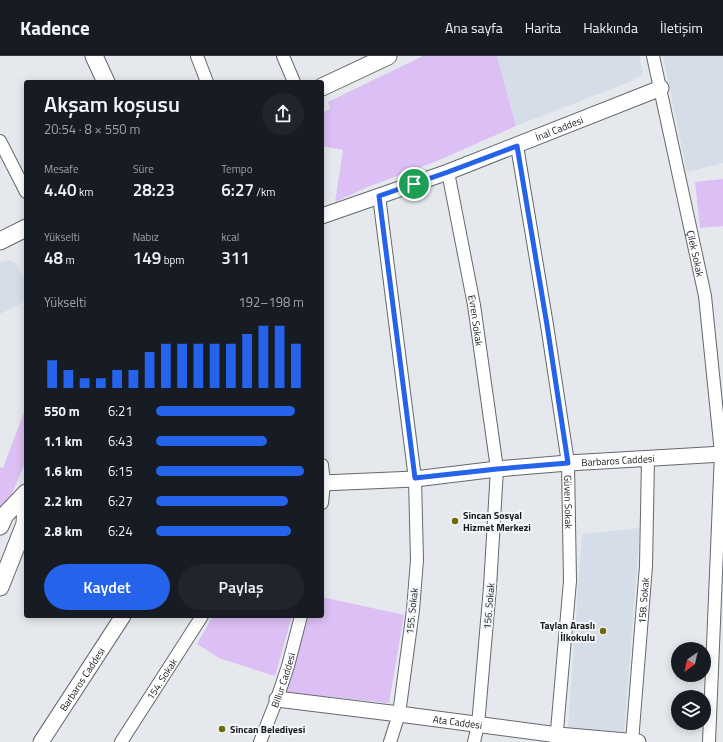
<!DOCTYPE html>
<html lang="tr">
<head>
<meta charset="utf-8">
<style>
	body { margin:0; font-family:"Titillium Web",sans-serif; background:#20242c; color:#f1f3f6; height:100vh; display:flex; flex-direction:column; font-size:15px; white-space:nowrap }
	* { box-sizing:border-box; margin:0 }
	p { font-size:13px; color:#9ea1a6 }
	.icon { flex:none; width:22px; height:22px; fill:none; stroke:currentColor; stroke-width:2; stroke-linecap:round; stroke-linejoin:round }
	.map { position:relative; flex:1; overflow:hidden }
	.drawer { position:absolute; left:24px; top:24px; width:300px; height:538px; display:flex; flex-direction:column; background:#171b24; border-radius:4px; box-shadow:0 2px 10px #0003 }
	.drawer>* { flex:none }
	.needle { width:26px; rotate:214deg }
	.controls { position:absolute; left:671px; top:586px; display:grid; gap:8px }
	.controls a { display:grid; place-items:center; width:40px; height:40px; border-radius:50%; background:#171b24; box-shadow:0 2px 10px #0003; font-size:20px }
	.pin { position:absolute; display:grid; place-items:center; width:34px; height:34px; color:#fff; margin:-17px; border:2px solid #fff; border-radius:50%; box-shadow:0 1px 4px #0007 }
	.round { display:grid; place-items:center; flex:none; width:42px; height:42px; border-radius:21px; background:#20242c }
	.headline { display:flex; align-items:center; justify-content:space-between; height:68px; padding:0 20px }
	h1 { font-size:22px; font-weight:600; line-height:30px }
	.stats { display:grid; grid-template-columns:repeat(3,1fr); gap:6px; height:68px; padding:4px 20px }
	.stats div { display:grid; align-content:center }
	.stats b { font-size:17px; font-weight:600 }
	.stats small { font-size:11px; font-weight:400 }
	.stats p { font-size:11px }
	.chart { height:112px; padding:8px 20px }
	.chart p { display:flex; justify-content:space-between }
	.chart svg { width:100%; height:72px; margin-top:4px; stroke:#2563eb; stroke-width:6 }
	.cta { display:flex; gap:8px; margin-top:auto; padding:8px 20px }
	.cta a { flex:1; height:46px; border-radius:24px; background:#2563eb; color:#fff; font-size:16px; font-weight:600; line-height:46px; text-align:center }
	.cta a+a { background:#20242c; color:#f1f3f6 }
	ul { padding:0 20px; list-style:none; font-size:13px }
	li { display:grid; grid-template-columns:64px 48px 1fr; align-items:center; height:30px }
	li i { height:10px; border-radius:5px; background:#2563eb }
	header { display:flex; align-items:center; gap:24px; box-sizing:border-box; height:56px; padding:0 20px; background:#171b24; border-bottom:1px solid #363941 }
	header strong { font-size:19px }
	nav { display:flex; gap:22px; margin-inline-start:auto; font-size:14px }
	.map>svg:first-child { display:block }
	.built { fill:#d5dee8 }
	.green { fill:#dcbff5 }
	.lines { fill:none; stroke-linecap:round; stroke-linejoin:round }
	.minor-casing { stroke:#65686c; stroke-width:14 }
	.tertiary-casing { stroke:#65686c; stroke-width:17 }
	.secondary-casing { stroke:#65686c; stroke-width:19 }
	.minor { stroke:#fff; stroke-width:12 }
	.tertiary { stroke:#fff; stroke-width:15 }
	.secondary { stroke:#fff; stroke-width:17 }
	.route-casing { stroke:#fff; stroke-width:8 }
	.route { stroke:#2563eb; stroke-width:5 }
	.poi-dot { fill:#6f6b08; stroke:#f2f5fa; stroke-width:1.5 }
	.labels { text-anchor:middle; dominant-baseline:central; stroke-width:4; stroke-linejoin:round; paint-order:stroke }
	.street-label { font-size:10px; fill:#18191b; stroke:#f2f5fa }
	.poi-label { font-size:10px; font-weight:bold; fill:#18191b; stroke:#f2f5fa; text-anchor:start }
</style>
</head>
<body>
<header>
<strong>Kadence</strong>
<nav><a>Ana sayfa</a><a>Harita</a><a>Hakkında</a><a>İletişim</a></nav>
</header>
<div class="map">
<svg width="723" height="686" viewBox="0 0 723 686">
	<rect width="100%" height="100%" fill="#e5e8ec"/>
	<path class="built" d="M497,0H639L643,18L629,26L516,70Z
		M663,0H723V107L687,116Z
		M8,204L15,206L26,225V245L0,258V206Z
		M640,472L624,676L568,672L582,478Z"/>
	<path class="green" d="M423,0H497L516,70L437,105L365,132L335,146L343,94L322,90V79L323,78L322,75V57L330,53L328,46Z
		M723,123V170L700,172L695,126Z
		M26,351V405L0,465V411L3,412Z
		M322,541L404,559L389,647L283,636L306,560H322Z
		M213,560H292L275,620L219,602L197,588Z"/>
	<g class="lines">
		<g class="minor-casing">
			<g id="minor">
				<path d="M197,0L207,26"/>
				<path d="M283,0L294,26"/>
				<path id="s1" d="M653,0L705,240L721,397L709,686"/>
				<path d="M0,85L26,136"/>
				<path id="s2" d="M517,90L547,269L568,407L570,525L556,686"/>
				<path id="s3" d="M448,116L474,249L497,413L490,531L478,669L474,686"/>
				<path d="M379,140L415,423L417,504L413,554L399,658L390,686"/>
				<path d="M322,409L324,427L322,447"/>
				<path id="s4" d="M121,686L202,560"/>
				<path id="s5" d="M260,686L277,643L288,610L301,560"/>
				<path id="s6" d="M632,686L646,510L648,403"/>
			</g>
		</g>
		<g class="tertiary-casing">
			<g id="tertiary">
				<path id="s7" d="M322,160L448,116L661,32"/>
				<path id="s8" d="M322,427L415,423L497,413L568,407L723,398"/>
				<path id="s9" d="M277,643L399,658L558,679L638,686"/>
				<path id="s10" d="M41,686L123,560"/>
			</g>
		</g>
		<g class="secondary-casing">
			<path id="secondary" d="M94,0L106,26
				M322,31L388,0
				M0,185L26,172
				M0,470L5,459L26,437
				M0,531L25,468L26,444"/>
		</g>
		<use href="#minor" class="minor"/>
		<use href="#tertiary" class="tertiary"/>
		<use href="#secondary" class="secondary"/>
	</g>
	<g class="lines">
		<g class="route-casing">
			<path id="route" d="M517,90L547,269L568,407L497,413L415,422L379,140L448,116Z"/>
		</g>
		<use href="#route" class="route"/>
	</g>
	<g class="poi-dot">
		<circle cx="455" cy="465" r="4"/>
		<circle cx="603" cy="575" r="4"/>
		<circle cx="222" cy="673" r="4"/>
	</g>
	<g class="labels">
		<g class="street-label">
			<text stroke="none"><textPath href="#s7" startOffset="253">İnal Caddesi</textPath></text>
			<text stroke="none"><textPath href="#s1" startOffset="202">Çilek Sokak</textPath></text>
			<text stroke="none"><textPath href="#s3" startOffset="151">Evren Sokak</textPath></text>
			<text stroke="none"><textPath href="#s8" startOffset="297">Barbaros Caddesi</textPath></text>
			<text stroke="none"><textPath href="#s2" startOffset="360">Güven Sokak</textPath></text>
			<text stroke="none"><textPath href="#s6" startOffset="142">158. Sokak</textPath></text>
			<text transform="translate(489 550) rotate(-85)">156. Sokak</text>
			<text transform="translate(412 555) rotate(-84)">155. Sokak</text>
			<text stroke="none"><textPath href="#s10" startOffset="75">Barbaros Caddesi</textPath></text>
			<text stroke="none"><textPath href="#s4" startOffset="75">154. Sokak</textPath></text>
			<text stroke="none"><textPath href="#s5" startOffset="66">Billur Caddesi</textPath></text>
			<text stroke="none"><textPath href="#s9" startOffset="182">Ata Caddesi</textPath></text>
		</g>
		<g class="poi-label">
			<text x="463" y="459">Sincan Sosyal<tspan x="463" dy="12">Hizmet Merkezi</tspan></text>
			<text x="595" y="569" text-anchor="end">Taylan Araslı<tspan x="595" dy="12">İlkokulu</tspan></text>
			<text x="230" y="673">Sincan Belediyesi</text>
		</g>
	</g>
</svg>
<div class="controls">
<a><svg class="needle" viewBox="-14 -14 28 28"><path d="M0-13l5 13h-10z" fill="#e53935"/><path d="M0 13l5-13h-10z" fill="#9ea1a6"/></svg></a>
<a><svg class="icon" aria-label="layers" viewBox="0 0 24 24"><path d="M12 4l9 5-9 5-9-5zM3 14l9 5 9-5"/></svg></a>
</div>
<div class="pin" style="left:414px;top:128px;background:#1e9e55"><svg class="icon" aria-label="arrive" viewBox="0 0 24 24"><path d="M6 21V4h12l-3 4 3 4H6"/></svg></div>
<section class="drawer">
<div class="headline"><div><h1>Akşam koşusu</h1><p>20:54 · 8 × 550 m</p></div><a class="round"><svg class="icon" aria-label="share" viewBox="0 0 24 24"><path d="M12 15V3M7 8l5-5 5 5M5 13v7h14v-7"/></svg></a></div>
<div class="stats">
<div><p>Mesafe</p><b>4.40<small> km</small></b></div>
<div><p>Süre</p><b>28:23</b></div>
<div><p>Tempo</p><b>6:27<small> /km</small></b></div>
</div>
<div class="stats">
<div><p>Yükselti</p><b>48<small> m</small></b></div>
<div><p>Nabız</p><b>149<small> bpm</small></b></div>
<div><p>kcal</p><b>311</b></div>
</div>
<div class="chart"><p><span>Yükselti</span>192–198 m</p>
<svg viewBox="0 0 160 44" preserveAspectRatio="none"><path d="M5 44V27M15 44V33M25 44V38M35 44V38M45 44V33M55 44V33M65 44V22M75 44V17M85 44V17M95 44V17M105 44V17M115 44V17M125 44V11M135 44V6M145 44V6M155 44V17"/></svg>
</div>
<ul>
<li><b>550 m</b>6:21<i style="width:94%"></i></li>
<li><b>1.1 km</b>6:43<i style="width:75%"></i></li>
<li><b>1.6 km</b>6:15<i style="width:100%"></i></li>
<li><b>2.2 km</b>6:27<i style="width:89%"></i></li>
<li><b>2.8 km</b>6:24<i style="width:91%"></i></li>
</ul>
<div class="cta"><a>Kaydet</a><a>Paylaş</a></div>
</section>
</div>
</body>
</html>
